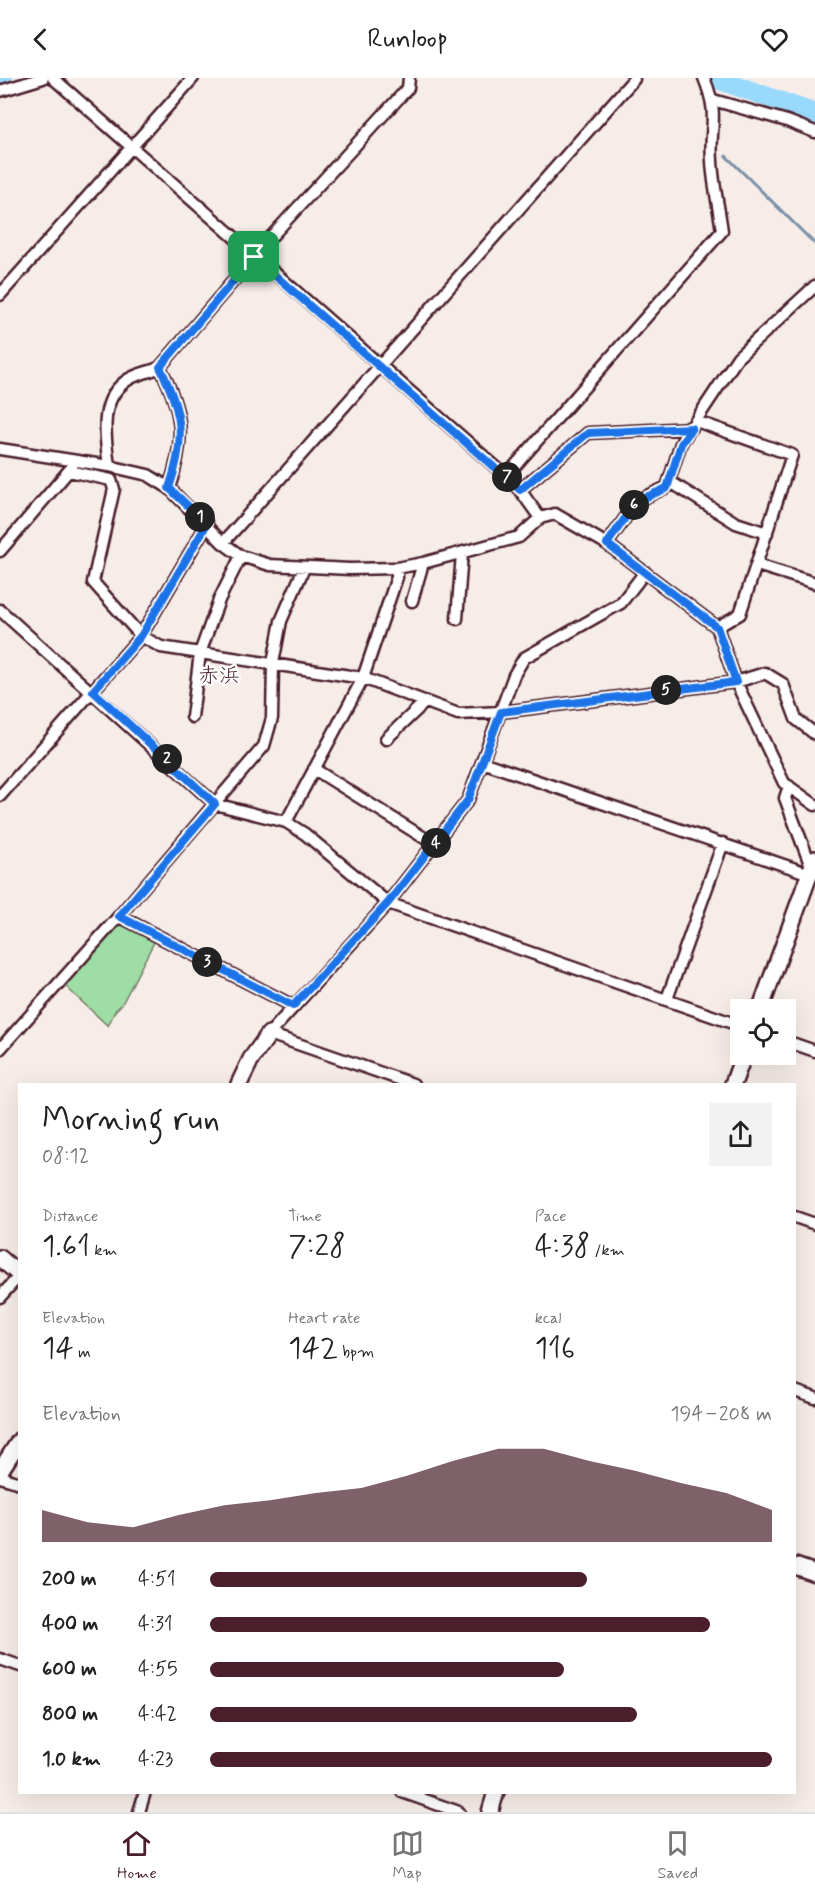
<!DOCTYPE html>
<html lang="en">
<head>
<meta charset="utf-8">
<style>
	body { margin:0; font-family:Mynerve,"Klee One",sans-serif; background:#f2f2f2; color:#222; height:100vh; display:flex; flex-direction:column; font-size:22px; white-space:nowrap }
	* { box-sizing:border-box; margin:0 }
	p { font-size:20px; color:#767676 }
	.icon { flex:none; width:33px; height:33px; fill:none; stroke:currentColor; stroke-width:2; stroke-linecap:round; stroke-linejoin:round }
	.map { position:relative; flex:1; overflow:hidden }
	.sheet { position:absolute; left:18px; top:1005px; width:778px; height:711px; display:flex; flex-direction:column; background:#fff; border-radius:0px; box-shadow:0 6px 24px #0002 }
	.sheet>* { flex:none }
	.fabs { position:absolute; left:730px; top:921px; display:grid; gap:12px }
	.fabs a { display:grid; place-items:center; width:66px; height:66px; border-radius:0px; background:#fff; box-shadow:0 6px 24px #0002; font-size:30px }
	.pin { position:absolute; display:grid; place-items:center; width:51px; height:51px; color:#fff; margin:-26px; border-radius:12px; box-shadow:0 3px 9px #0006 }
	.km { position:absolute; width:30px; height:30px; margin:-15px; border-radius:50%; background:#222; color:#fff; font-size:16px; line-height:30px; text-align:center }
	.round { display:grid; place-items:center; flex:none; width:63px; height:63px; border-radius:0px; background:#f2f2f2 }
	.head { display:flex; align-items:center; justify-content:space-between; height:102px; padding:0 24px }
	h1 { font-size:33px; font-weight:600; line-height:45px }
	.figures { display:grid; grid-template-columns:repeat(3,1fr); gap:9px; height:102px; padding:6px 24px }
	.figures div { display:grid; align-content:center }
	.figures b { font-size:30px; font-weight:600 }
	.figures small { font-size:16px; font-weight:400 }
	.figures p { font-size:16px }
	.chart { height:168px; padding:12px 24px }
	.chart p { display:flex; justify-content:space-between }
	.chart svg { width:100%; height:108px; margin-top:6px; fill:#4a1f2b; opacity:.7 }
	ul { padding:0 24px; list-style:none; font-size:20px }
	li { display:grid; grid-template-columns:96px 72px 1fr; align-items:center; height:45px }
	li i { height:15px; border-radius:8px; background:#4a1f2b }
	header { display:flex; justify-content:space-between; align-items:center; height:78px; padding:0 24px; background:#fff; font-size:27px; font-weight:600 }
	.menu { display:flex; justify-content:space-around; align-items:center; height:84px; border-top:2px solid #e0e0e0; background:#fff; font-size:16px; color:#767676 }
	.menu a { display:grid; justify-items:center; gap:3px }
	.menu .selected { color:#4a1f2b }
	.map>svg:first-child { display:block }
	.green { fill:#9edda5; stroke:#747e68; stroke-width:1.5 }
	.lines { fill:none; stroke-linecap:round; stroke-linejoin:round }
	.stream { stroke:#798fa8; stroke-width:3 }
	.river { stroke:#99d9fb; stroke-width:20 }
	.street-casing { stroke:#4a1f2b; stroke-width:15 }
	.secondary-casing { stroke:#4a1f2b; stroke-width:20 }
	.street { stroke:#fff; stroke-width:10 }
	.secondary { stroke:#fff; stroke-width:15 }
	.route-casing { stroke:#fff; stroke-width:12 }
	.route { stroke:#1a73e8; stroke-width:8 }
	.labels { text-anchor:middle; dominant-baseline:central; stroke-width:4.5; stroke-linejoin:round; paint-order:stroke }
	.neighbourhood-label { font-size:21px; fill:#4a1f2b; stroke:#fff }
</style>
</head>
<body>
<header><svg class="icon" aria-label="back" viewBox="0 0 24 24"><path d="M15 5l-7 7 7 7"/></svg>Runloop<svg class="icon" aria-label="heart" viewBox="0 0 24 24"><path d="M12 20l-8-8c-3-5 5-10 8-4 3-6 11-1 8 4z"/></svg></header>
<div class="map">
<svg width="815" height="1734" viewBox="0 0 815 1734">
	<rect width="100%" height="100%" fill="#f7ede8"/>
	<filter id="ink" filterUnits="userSpaceOnUse"><feTurbulence type="fractalNoise" baseFrequency=".0167" numOctaves="2"/><feDisplacementMap in="SourceGraphic" scale="12" xChannelSelector="R" yChannelSelector="G"/><feConvolveMatrix kernelMatrix="1 2 1 2 8 2 1 2 1" color-interpolation-filters="sRGB"/></filter>
	<g filter="url(#ink)">
		<path class="green" d="M118,842L154,864L122,926L115,933L108,948L65,908Z"/>
		<g class="lines">
			<path class="stream" d="M726,78L815,166"/>
			<path class="river" d="M715,0L815,36
				M0,1L2,0"/>
			<g class="street-casing">
				<path id="street" d="M53,0L506,398L520,412L540,440
					M0,13L43,0
					M713,22L787,43L815,54
					M0,217L193,0
					M696,343L792,377L740,536L717,549
					M0,371L109,388L148,397L169,410L223,465L241,478L270,487L350,491L397,490L423,485L519,459L540,440L555,436L607,466L717,549L736,604L784,705L815,727
					M109,388C105,358 98,320 129,301C139,295 151,294 160,289
					M69,393L111,402L114,411L93,504L141,558L207,446
					M506,398L722,153C719,130 713,106 712,83C709,46 720,39 704,0
					M669,403L736,445L767,455
					M169,410C186,360 183,335 160,289L269,161L408,10L409,0
					M520,412L588,355L692,350
					M223,465L634,1
					M607,466L637,423L667,409L681,365L738,279L815,208
					M0,473L72,389
					M757,487L815,505
					M412,523L423,485
					M0,532L215,726L286,744L305,756L388,825L741,948
					M457,541L462,475
					M192,639L200,575L219,522L241,478
					M386,661L425,624
					M482,684L810,796
					M314,691L434,766
					M789,708L785,720L812,791
					M0,718L141,558L161,569L363,600L458,636L501,634L736,604L765,595L783,606L796,641L815,656
					M286,744L363,600L397,499V490
					M119,838L293,928
					M667,921L723,765
					M786,963L815,973
					M0,971L119,838L264,668L272,640L273,585L281,543L304,490
					M413,1006L269,956L388,825L468,722L514,597L524,580L621,525L645,494
					M795,1139L815,1146
					M0,1219L20,1197
					M795,1313L815,1320
					M0,1399L20,1405
					M0,1581L20,1588
					M402,1714L459,1734
					M139,1734L145,1714"/>
			</g>
			<g class="secondary-casing">
				<path id="secondary" d="M760,932L815,781
					M239,1006L251,981L269,956
					M733,1006L744,976
					M0,1180L20,1197
					M0,1393L20,1362
					M795,1488L815,1495
					M490,1734L496,1714"/>
			</g>
			<use href="#street" class="street"/>
			<use href="#secondary" class="secondary"/>
		</g>
	</g>
	<g class="lines" filter="url(#ink)">
		<g class="route-casing">
			<path id="route" d="M254,179L520,412L588,355L692,350L681,366L667,410L637,423L607,466L717,549L736,604L501,634L468,722L388,825L293,928L119,838L215,726L93,613L141,558L207,446L169,410C186,360 183,336 160,289Z"/>
		</g>
		<use href="#route" class="route"/>
	</g>
	<g class="labels">
		<g class="neighbourhood-label">
			<text x="219" y="598">赤浜</text>
		</g>
	</g>
</svg>
<div class="fabs">
<a><svg class="icon" aria-label="locate" viewBox="0 0 24 24"><circle cx="12" cy="12" r="6"/><path d="M12 2v4M12 18v4M2 12h4M18 12h4"/></svg></a>
</div>
<div class="pin" style="left:254px;top:179px;background:#1e9e55"><svg class="icon" aria-label="arrive" viewBox="0 0 24 24"><path d="M6 21V4h12l-3 4 3 4H6"/></svg></div>
<b class="km" style="left:200px;top:439px">1</b>
<b class="km" style="left:167px;top:681px">2</b>
<b class="km" style="left:207px;top:884px">3</b>
<b class="km" style="left:436px;top:765px">4</b>
<b class="km" style="left:666px;top:612px">5</b>
<b class="km" style="left:634px;top:427px">6</b>
<b class="km" style="left:507px;top:399px">7</b>
<section class="sheet">
<div class="head"><div><h1>Morning run</h1><p>08:12</p></div><a class="round"><svg class="icon" aria-label="share" viewBox="0 0 24 24"><path d="M12 15V3M7 8l5-5 5 5M5 13v7h14v-7"/></svg></a></div>
<div class="figures">
<div><p>Distance</p><b>1.61<small> km</small></b></div>
<div><p>Time</p><b>7:28</b></div>
<div><p>Pace</p><b>4:38<small> /km</small></b></div>
</div>
<div class="figures">
<div><p>Elevation</p><b>14<small> m</small></b></div>
<div><p>Heart rate</p><b>142<small> bpm</small></b></div>
<div><p>kcal</p><b>116</b></div>
</div>
<div class="chart"><p><span>Elevation</span>194–208 m</p>
<svg viewBox="0 0 160 44" preserveAspectRatio="none"><path d="M0 44V31L10 36L20 38L30 33L40 29L50 27L60 24L70 22L80 17L90 11L100 6L110 6L120 11L130 15L140 20L150 24L160 31V44z"/></svg>
</div>
<ul>
<li><b>200 m</b>4:51<i style="width:67%"></i></li>
<li><b>400 m</b>4:31<i style="width:89%"></i></li>
<li><b>600 m</b>4:55<i style="width:63%"></i></li>
<li><b>800 m</b>4:42<i style="width:76%"></i></li>
<li><b>1.0 km</b>4:23<i style="width:100%"></i></li>
</ul>
</section>
</div>
<nav class="menu">
<a class="selected"><svg class="icon" aria-label="home" viewBox="0 0 24 24"><path d="M3 11l9-7 9 7M6 9v11h12V9"/></svg>Home</a>
<a><svg class="icon" aria-label="map" viewBox="0 0 24 24"><path d="M3 6l6-2 6 2 6-2v14l-6 2-6-2-6 2zM9 4v14M15 6v14"/></svg>Map</a>
<a><svg class="icon" aria-label="saved" viewBox="0 0 24 24"><path d="M7 4h10v16l-5-4-5 4z"/></svg>Saved</a>
</nav>
</body>
</html>
